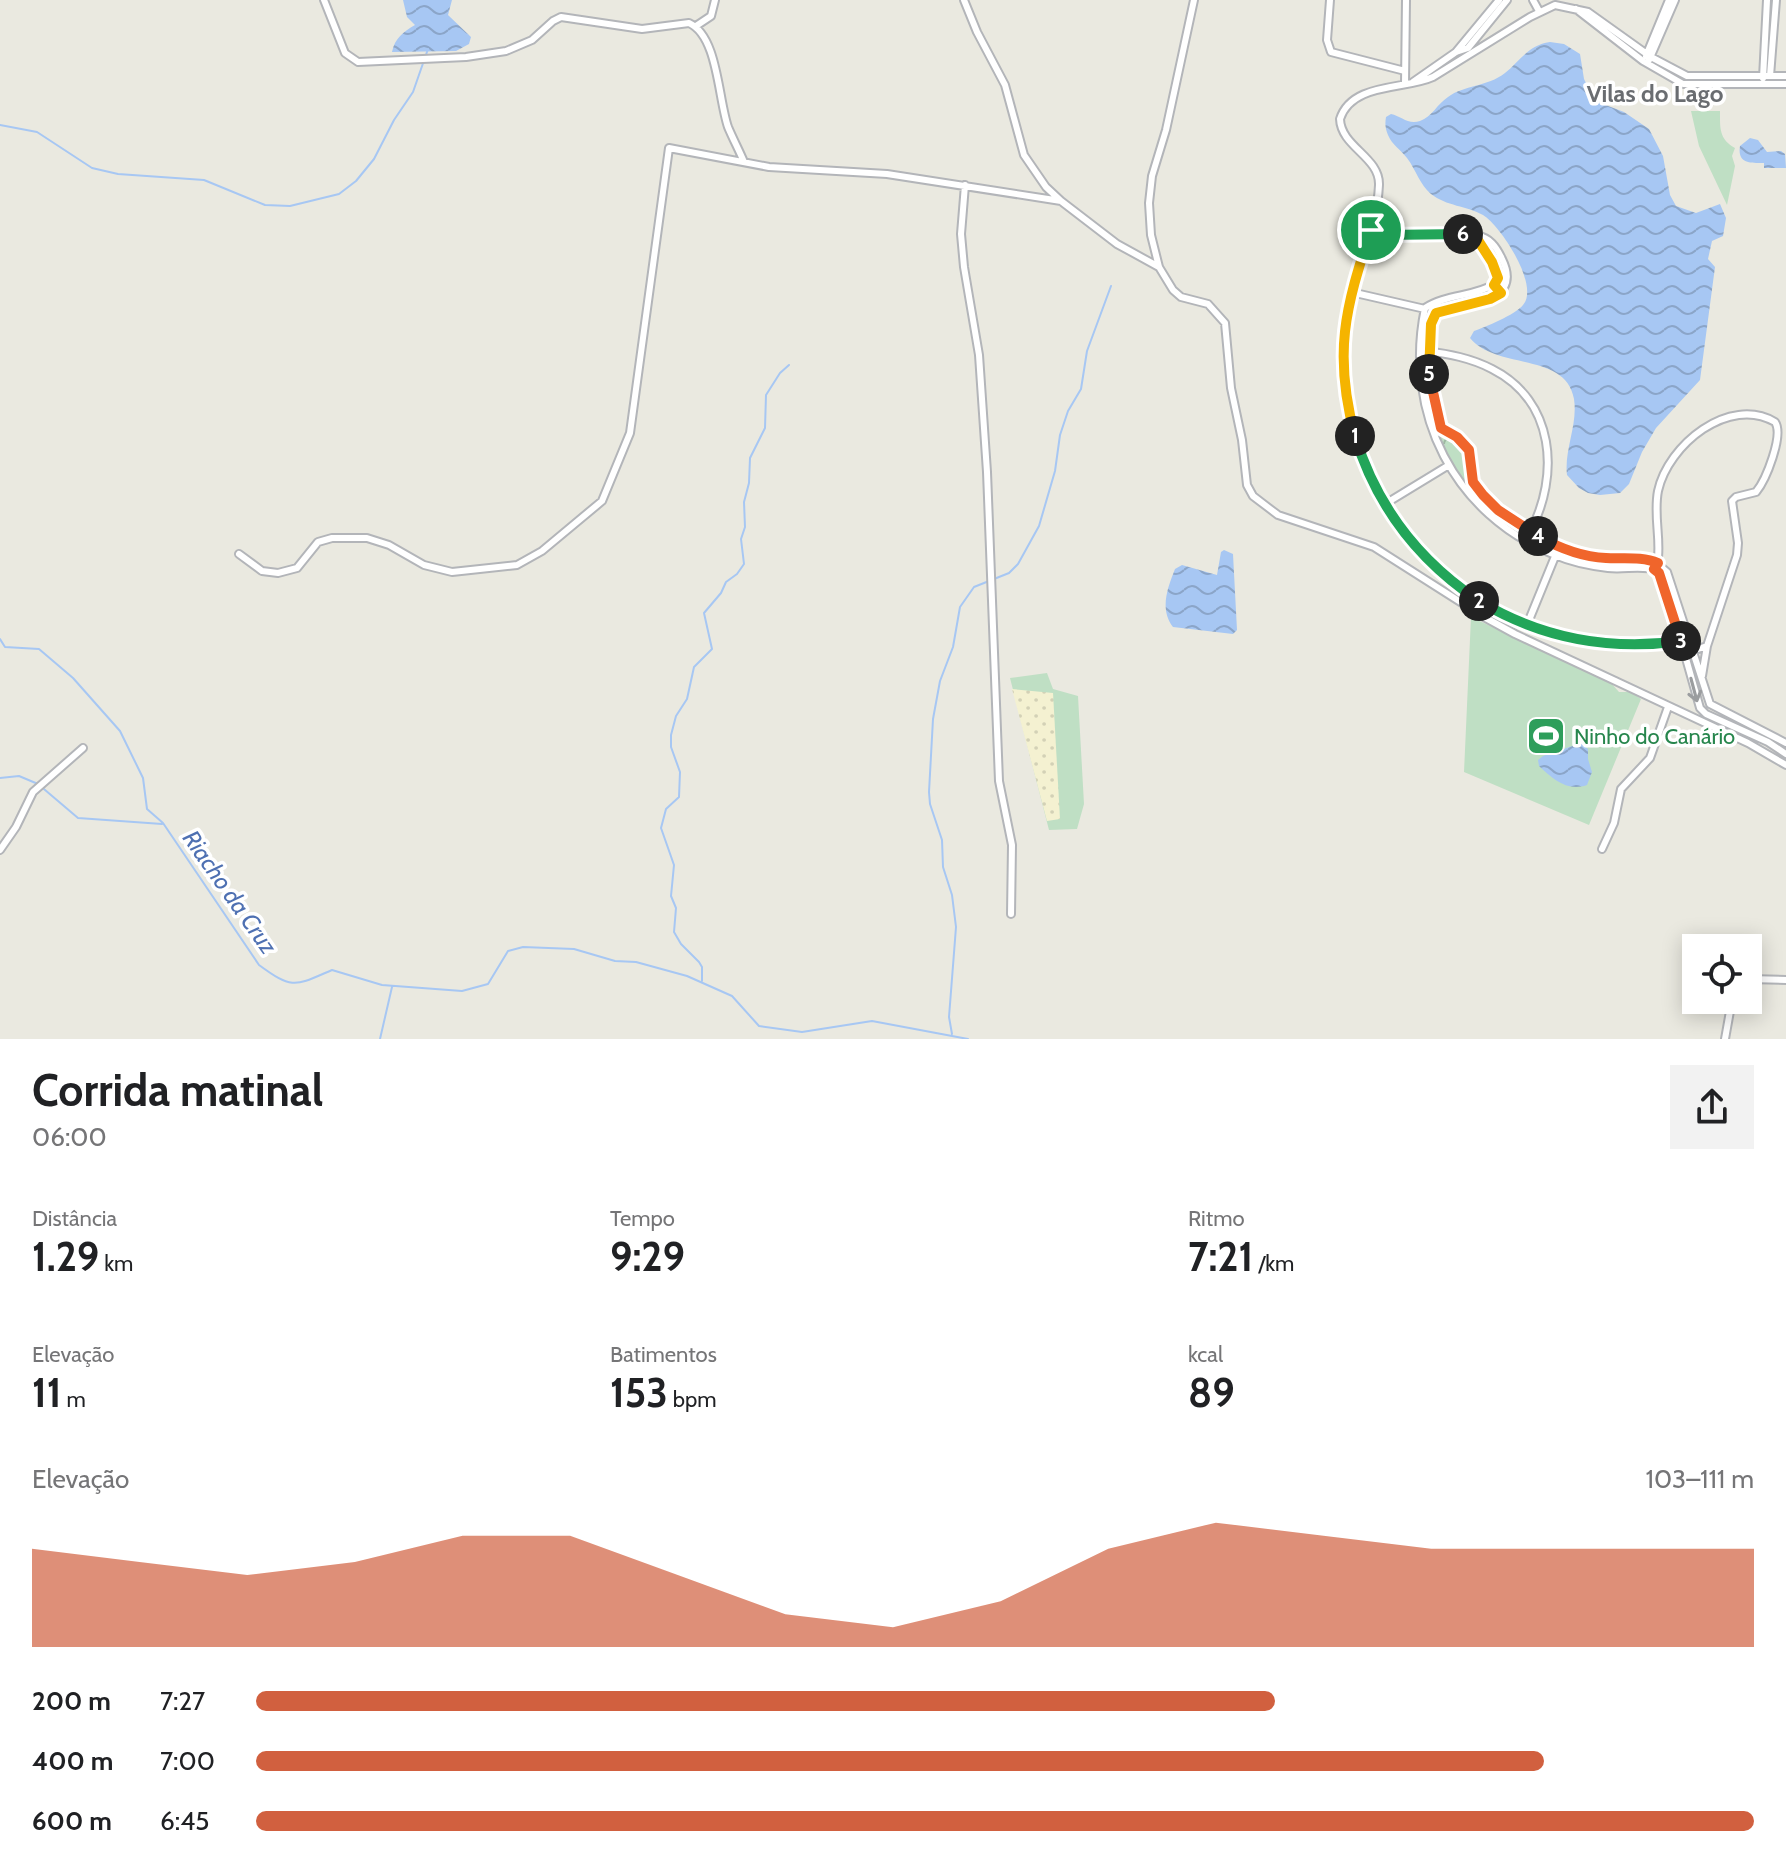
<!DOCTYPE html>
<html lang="pt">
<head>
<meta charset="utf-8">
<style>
	body { margin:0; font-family:Cabin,sans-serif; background:#f2f2f2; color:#202124; height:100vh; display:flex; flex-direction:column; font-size:30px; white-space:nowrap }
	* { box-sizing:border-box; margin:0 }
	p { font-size:26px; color:#757577 }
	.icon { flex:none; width:44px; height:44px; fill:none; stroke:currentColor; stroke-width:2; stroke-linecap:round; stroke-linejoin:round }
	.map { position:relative; height:1039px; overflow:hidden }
	.details { display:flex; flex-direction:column; background:#fff; flex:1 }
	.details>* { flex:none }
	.buttons { position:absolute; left:1682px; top:934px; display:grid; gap:16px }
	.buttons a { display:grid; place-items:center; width:80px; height:80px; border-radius:0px; background:#fff; box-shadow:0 4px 20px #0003; font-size:40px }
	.pin { position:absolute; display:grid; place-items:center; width:68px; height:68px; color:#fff; margin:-34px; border:4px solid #fff; border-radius:50%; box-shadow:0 2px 8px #0007 }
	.km { position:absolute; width:40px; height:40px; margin:-20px; border-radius:50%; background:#222; color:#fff; font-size:22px; line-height:40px; text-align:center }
	.round { display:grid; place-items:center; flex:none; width:84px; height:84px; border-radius:0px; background:#f2f2f2 }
	.head { display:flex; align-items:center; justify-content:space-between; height:136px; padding:0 32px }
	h1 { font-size:44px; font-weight:700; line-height:60px }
	.figures { display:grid; grid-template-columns:repeat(3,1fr); gap:12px; height:136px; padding:8px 32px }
	.figures div { display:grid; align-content:center }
	.figures b { font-size:40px; font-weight:700 }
	.figures small { font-size:22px; font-weight:400 }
	.figures p { font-size:22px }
	.chart { height:224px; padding:16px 32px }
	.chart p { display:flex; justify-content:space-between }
	.chart svg { width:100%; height:144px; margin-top:8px; fill:#d1603f; opacity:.7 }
	ul { padding:0 32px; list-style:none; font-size:26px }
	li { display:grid; grid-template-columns:128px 96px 1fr; align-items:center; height:60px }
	li i { height:20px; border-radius:10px; background:#d1603f }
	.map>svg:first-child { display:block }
	.green { fill:#bfdfc4 }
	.sand { fill:url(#sand-dots) }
	.park { fill:url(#park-crowns) }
	.water { fill:url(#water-waves) }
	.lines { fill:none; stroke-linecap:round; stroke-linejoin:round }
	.stream { stroke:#a7c7f3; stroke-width:2 }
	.street-casing { stroke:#b3b5b9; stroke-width:10 }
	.street { stroke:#fff; stroke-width:6 }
	.oneway { stroke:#9b9d9f }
	.split-1-casing { stroke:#fff; stroke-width:16 }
	.split-2-casing { stroke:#fff; stroke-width:16 }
	.split-3-casing { stroke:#fff; stroke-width:16 }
	.split-4-casing { stroke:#fff; stroke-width:16 }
	.split-5-casing { stroke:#fff; stroke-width:16 }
	.split-6-casing { stroke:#fff; stroke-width:16 }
	.split-7-casing { stroke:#fff; stroke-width:16 }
	.split-1 { stroke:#f5b400; stroke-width:10 }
	.split-2 { stroke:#22a559; stroke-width:10 }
	.split-3 { stroke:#22a559; stroke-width:10 }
	.split-4 { stroke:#f0652b; stroke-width:10 }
	.split-5 { stroke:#f0652b; stroke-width:10 }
	.split-6 { stroke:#f5b400; stroke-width:10 }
	.split-7 { stroke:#22a559; stroke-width:10 }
	.labels { text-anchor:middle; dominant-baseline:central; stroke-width:7; stroke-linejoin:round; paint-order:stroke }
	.leisure-label { font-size:22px; fill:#27864d; stroke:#fff; text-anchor:start }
	.neighbourhood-label { font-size:24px; font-weight:bold; fill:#6a6d71; stroke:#fff }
	.water-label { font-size:24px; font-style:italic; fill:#4e70b2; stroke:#fff }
</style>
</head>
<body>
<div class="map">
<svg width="1786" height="1039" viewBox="0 0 1786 1039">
	<defs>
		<pattern id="sand-dots" width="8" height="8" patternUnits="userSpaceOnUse" patternTransform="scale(2)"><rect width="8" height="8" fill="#f4f1d1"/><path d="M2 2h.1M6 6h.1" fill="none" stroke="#d3d1b6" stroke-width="1.8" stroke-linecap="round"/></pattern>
		<pattern id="park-crowns" width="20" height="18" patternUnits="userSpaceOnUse" patternTransform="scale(2)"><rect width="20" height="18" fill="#bfdfc4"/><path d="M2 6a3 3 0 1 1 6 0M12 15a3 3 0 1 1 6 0" fill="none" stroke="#9eb8a2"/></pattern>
		<pattern id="water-waves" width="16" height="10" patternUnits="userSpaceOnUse" patternTransform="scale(2)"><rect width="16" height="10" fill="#a7c7f3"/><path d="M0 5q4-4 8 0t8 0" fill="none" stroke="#8ba5c8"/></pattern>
	</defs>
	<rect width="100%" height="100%" fill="#eae9e0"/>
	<path class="green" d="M1691,111H1720C1720,128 1719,139 1735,148L1732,156L1735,166L1727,205L1699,146Z
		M1471,617L1611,683L1619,692H1631L1641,699L1589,825L1464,772Z
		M1047,673L1053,689L1078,696L1084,804L1077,829L1049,830L1010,678Z"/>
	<path class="sand" d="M1012,689L1053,693L1060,819L1047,821Z"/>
	<path class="park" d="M1442,434L1464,449L1470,473L1467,482H1463L1440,440Z"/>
	<path class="water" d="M403,0H452L448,15L471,37L469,44L456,51L392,52C395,38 403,32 415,25L407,17Z
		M1550,42L1564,44L1580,54L1584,79L1595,101L1624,112L1649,129L1663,156L1670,195L1676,206L1696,213L1720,204L1726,218L1723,236L1712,241L1708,259L1715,267L1700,380L1656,428L1642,452L1629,484L1620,493L1600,495L1588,493L1579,488L1567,475C1564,450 1578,425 1574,399C1566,352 1496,370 1470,338L1474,331C1485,327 1515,315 1523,305C1540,286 1501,226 1483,215C1467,206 1446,206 1431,194C1420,185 1416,170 1407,158C1401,150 1392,145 1388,135C1385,128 1385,123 1386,117L1391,114C1401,116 1408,125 1420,121C1432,117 1437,104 1448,97C1464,85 1487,87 1505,73C1520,61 1528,45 1550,42Z
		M1750,138L1758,140L1767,152L1781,151L1785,154L1786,168H1764V163C1751,163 1737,164 1740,146Z
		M1224,550L1233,554L1237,630L1233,634L1173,627C1159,609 1168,587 1175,569L1182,565L1217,575L1221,552Z
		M1581,743L1588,749V759L1592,772L1587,785C1567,792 1553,779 1539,766L1538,760L1543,756Z"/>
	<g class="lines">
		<path class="stream" d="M0,125L37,132L92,168L118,174L204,180L265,205L290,206L339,194L356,181L374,159L394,120L413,92L428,49
			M0,639L5,647L39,649L73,678L120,731L143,778L147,809L163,823L259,965C293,990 295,986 332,970L382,985L462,991L488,984L508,951L523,947L574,949L615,961L636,962L687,976L732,996L759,1026L802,1032L872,1021L968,1039
			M0,778L19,776L38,784L78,818L162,824
			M702,981V967L699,962L681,944L674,932L676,908L671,896L674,865L661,828L666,809L679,797L680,772L671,747V735L676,716L687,699L694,667L712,649L704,613L721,593L726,582L737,574L744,564L741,539L745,527L744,502L749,483L750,458L765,428L766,395L780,373L789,365
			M952,1034L949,1017L956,927L952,895L943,867L942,840L930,804L929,792L933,719L940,681L953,647L960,607L974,587L1009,573L1018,564L1039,526L1055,471L1060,435L1068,411L1081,389L1087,351L1111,286
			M380,1039L392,987"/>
		<g class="street-casing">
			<path id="street" d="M324,0L345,53L358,62L466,57L506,51L532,40L553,21L561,17L642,29L689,23C718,36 718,98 728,127C733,139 739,150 744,162
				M964,0L977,32L1005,85L1024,155L1046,187L1061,201
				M1194,0L1166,130L1152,176L1149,203L1151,235L1159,267L1173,290L1181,297L1208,304L1225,323L1231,388L1242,440L1247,485L1253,496L1278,515L1374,547L1484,617L1515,634L1748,743L1786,765
				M1330,0L1327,40L1331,52L1405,71
				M1533,0L1539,11
				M1576,9L1643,61L1683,84H1786
				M696,26L711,16L715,0
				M1456,52L1499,0
				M1646,56L1669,0
				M1649,60L1675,0
				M1770,76L1776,0
				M1763,78L1767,0
				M1413,82L1456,52L1468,48L1507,0
				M1405,84L1406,0
				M965,185L961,234L964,267L979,355L987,472L999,781L1012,845L1011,914
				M1371,230L1384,235C1407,235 1456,230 1476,235C1490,238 1496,246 1502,259C1524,304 1465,305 1436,313C1419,341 1432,398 1441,428L1465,443L1472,458L1473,482L1498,510L1514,521L1543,539L1573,552L1604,558L1654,561L1667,572L1710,704L1786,743
				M1474,234C1484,248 1498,266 1497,283C1474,297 1446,294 1425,308C1403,413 1454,515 1555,555C1571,562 1591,566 1608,568C1624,570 1641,565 1657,570L1674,616L1700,708L1706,714L1768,742L1786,754
				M1351,292L1425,309
				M1426,351C1449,354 1471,358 1492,369C1555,401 1560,475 1530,532
				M1385,504L1449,465
				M239,554L262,571L278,573L297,568L318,542L332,538H367L389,545L424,565L452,572L517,565L542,551L602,501L630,433L669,148L769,167L887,174L1061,201L1117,244L1159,267
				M1657,564C1662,543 1653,516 1658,491C1668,445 1729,395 1775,422C1784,435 1766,480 1756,492L1736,497L1732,501L1738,543L1737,555L1707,646L1702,676
				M1527,625L1556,554
				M1707,646L1698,649C1693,647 1687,642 1682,641C1673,640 1661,645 1652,645C1642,646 1631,646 1621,645C1589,644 1556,637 1527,625C1410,576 1330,455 1344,326C1349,277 1377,234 1379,185C1380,157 1341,147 1340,119C1352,82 1405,90 1433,77L1530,17L1555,5L1588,12L1651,57L1687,76H1786
				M1602,849L1614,823L1621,789L1650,758L1668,707
				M0,850L16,827L33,792L83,748
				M1748,979L1786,980
				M1725,1039L1732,1000"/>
		</g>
		<use href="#street" class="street"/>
	</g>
	<defs><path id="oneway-shaft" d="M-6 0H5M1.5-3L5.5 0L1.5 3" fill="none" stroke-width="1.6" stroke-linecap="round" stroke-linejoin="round" transform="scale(2)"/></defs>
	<use class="oneway" href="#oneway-shaft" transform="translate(1694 690) rotate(75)"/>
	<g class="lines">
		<g class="split-1-casing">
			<path id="split-1" d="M1355,436C1333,354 1345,308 1371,230"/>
		</g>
		<g class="split-2-casing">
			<path id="split-2" d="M1355,436C1376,505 1419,561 1479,601"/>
		</g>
		<g class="split-3-casing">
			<path id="split-3" d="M1479,601C1541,638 1609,651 1681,641"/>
		</g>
		<g class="split-4-casing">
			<path id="split-4" d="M1538,536C1559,548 1582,557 1606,558C1623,559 1642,556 1658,563L1654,569L1659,573L1681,641"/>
		</g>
		<g class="split-5-casing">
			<path id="split-5" d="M1429,374L1441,428L1457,437L1469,450L1473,482L1483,495L1498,510L1538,536"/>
		</g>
		<g class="split-6-casing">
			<path id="split-6" d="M1429,374L1431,324L1436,313L1490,299L1501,293L1494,285L1498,278L1492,262L1474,234H1463"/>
		</g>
		<g class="split-7-casing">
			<path id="split-7" d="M1371,230L1384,235L1463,234"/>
		</g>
		<use href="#split-1" class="split-1"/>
		<use href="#split-2" class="split-2"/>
		<use href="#split-3" class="split-3"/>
		<use href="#split-4" class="split-4"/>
		<use href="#split-5" class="split-5"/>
		<use href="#split-6" class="split-6"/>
		<use href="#split-7" class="split-7"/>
	</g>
	<defs>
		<g id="stadium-square" transform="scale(2)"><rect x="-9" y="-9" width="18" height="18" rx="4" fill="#2e9e5b" stroke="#fff"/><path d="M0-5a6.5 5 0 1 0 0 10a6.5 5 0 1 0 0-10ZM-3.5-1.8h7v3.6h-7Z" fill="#fff"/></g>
	</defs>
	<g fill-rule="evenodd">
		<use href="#stadium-square" x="1546" y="736"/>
	</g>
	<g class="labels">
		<g class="leisure-label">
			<text x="1574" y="736">Ninho do Canário</text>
		</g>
		<g class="neighbourhood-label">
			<text x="1655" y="93">Vilas do Lago</text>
		</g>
		<g class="water-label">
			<text transform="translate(230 892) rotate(55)">Riacho da Cruz</text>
		</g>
	</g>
</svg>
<div class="buttons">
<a><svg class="icon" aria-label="locate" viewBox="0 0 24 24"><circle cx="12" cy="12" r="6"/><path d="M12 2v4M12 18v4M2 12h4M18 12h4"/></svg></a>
</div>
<div class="pin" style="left:1371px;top:230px;background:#1e9e55"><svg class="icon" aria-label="arrive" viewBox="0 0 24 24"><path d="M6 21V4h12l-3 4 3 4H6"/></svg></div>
<b class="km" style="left:1355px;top:436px">1</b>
<b class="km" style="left:1479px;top:601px">2</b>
<b class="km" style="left:1681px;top:641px">3</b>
<b class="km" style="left:1538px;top:536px">4</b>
<b class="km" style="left:1429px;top:374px">5</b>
<b class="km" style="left:1463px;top:234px">6</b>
</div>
<section class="details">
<div class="head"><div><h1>Corrida matinal</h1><p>06:00</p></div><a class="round"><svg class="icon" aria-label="share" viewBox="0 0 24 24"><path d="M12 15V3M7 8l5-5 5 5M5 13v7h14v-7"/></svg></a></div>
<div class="figures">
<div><p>Distância</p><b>1.29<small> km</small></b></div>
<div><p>Tempo</p><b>9:29</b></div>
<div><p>Ritmo</p><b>7:21<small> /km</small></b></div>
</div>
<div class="figures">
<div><p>Elevação</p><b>11<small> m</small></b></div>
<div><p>Batimentos</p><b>153<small> bpm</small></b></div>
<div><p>kcal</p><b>89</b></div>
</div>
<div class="chart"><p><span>Elevação</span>103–111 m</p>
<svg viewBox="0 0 160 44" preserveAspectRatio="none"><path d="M0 44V14L10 18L20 22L30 18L40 10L50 10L60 22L70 34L80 38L90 30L100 14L110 6L120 10L130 14L140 14L150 14L160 14V44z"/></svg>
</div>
<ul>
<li><b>200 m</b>7:27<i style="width:68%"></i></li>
<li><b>400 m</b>7:00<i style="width:86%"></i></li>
<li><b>600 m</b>6:45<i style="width:100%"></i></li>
</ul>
</section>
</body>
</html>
